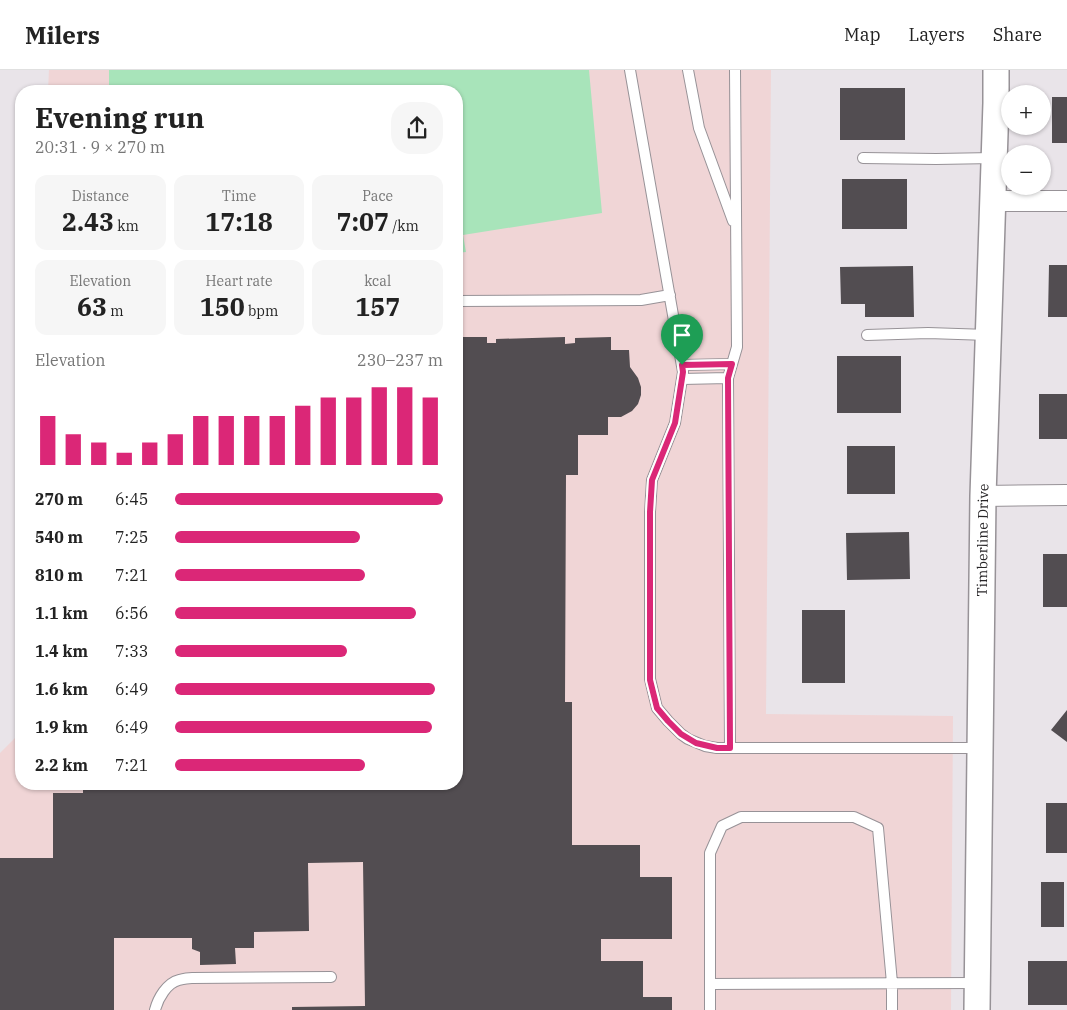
<!DOCTYPE html>
<html lang="en">
<head>
<meta charset="utf-8">
<style>
	body { margin:0; font-family:"IBM Plex Serif",serif; background:#f6f6f6; color:#222; height:100vh; display:flex; flex-direction:column; font-size:19px; white-space:nowrap }
	* { box-sizing:border-box; margin:0 }
	p { font-size:16px; color:#767676 }
	.icon { flex:none; width:28px; height:28px; fill:none; stroke:currentColor; stroke-width:2; stroke-linecap:round; stroke-linejoin:round }
	.map { position:relative; flex:1; overflow:hidden }
	.side { position:absolute; left:15px; top:15px; width:448px; height:705px; display:flex; flex-direction:column; background:#fff; border-radius:20px; box-shadow:0 1px 4px #0004 }
	.side>* { flex:none }
	.tools { position:absolute; left:1001px; top:15px; display:grid; gap:10px }
	.tools a { display:grid; place-items:center; width:50px; height:50px; border-radius:50%; background:#fff; box-shadow:0 1px 4px #0004; font-size:25px }
	.pin { position:absolute; display:grid; place-items:center; width:42px; height:42px; color:#fff; margin:-51px -21px; border-radius:50% 50% 50% 0; rotate:-45deg; box-shadow:0 0 5px #0007 }
	.pin .icon { rotate:45deg }
	.round { display:grid; place-items:center; flex:none; width:52px; height:52px; border-radius:20px; background:#f6f6f6 }
	.headline { display:flex; align-items:center; justify-content:space-between; height:85px; padding:0 20px }
	h1 { font-size:28px; font-weight:700; line-height:38px }
	.metrics { display:grid; grid-template-columns:repeat(3,1fr); gap:8px; height:85px; padding:5px 20px }
	.metrics div { display:grid; align-content:center; border-radius:12px; background:#f6f6f6; text-align:center }
	.metrics b { font-size:25px; font-weight:700 }
	.metrics small { font-size:14px; font-weight:400 }
	.metrics p { font-size:14px }
	.chart { height:140px; padding:10px 20px }
	.chart p { display:flex; justify-content:space-between }
	.chart svg { width:100%; height:90px; margin-top:5px; stroke:#db2777; stroke-width:6 }
	ul { padding:0 20px; list-style:none; font-size:16px }
	li { display:grid; grid-template-columns:80px 60px 1fr; align-items:center; height:38px }
	li i { height:12px; border-radius:6px; background:#db2777 }
	header { display:flex; align-items:center; gap:30px; box-sizing:border-box; height:70px; padding:0 25px; background:#fff; border-bottom:1px solid #e0e0e0 }
	header strong { font-size:24px }
	nav { display:flex; gap:28px; margin-inline-start:auto; font-size:18px }
	.map>svg:first-child { display:block }
	.education { fill:#f0d5d6 }
	.green { fill:#a8e4ba }
	.building { fill:#524d51 }
	.lines { fill:none; stroke-linecap:round; stroke-linejoin:round }
	.service-casing { stroke:#979297; stroke-width:12 }
	.minor-casing { stroke:#979297; stroke-width:22 }
	.tertiary-casing { stroke:#979297; stroke-width:28 }
	.service { stroke:#fff; stroke-width:10 }
	.minor { stroke:#fff; stroke-width:20 }
	.tertiary { stroke:#fff; stroke-width:25 }
	.route-casing { stroke:#fff; stroke-width:10 }
	.route { stroke:#db2777; stroke-width:6 }
	.labels { text-anchor:middle; dominant-baseline:central; stroke-width:5; stroke-linejoin:round; paint-order:stroke }
	.street-label { font-size:14px; fill:#282628; stroke:#f7f1f7 }
</style>
</head>
<body>
<header>
<strong>Milers</strong>
<nav><a>Map</a><a>Layers</a><a>Share</a></nav>
</header>
<div class="map">
<svg width="1067" height="940" viewBox="0 0 1067 940">
	<rect width="100%" height="100%" fill="#e9e4e9"/>
	<path class="education" d="M49,0H771L766,644L953,646L951,940H0V683L21,662V714H456V21H48Z"/>
	<path class="green" d="M109,0H589L602,143L463,165L466,182L456,183V21H109Z"/>
	<path class="building" d="M840,18H905V70H840Z
		M1052,27H1067V73H1052Z
		M842,109H907V159H842Z
		M1049,195H1067V247H1048Z
		M913,196L914,247H865V234H841L840,197Z
		M456,267H487V273H496V269L565,267V274L575,273V268L611,267V280H629L630,297L638,308L641,317V325L638,334L632,341L621,347H608V365H578V405H566L565,632H572V775H640V807H672V869H601V891H643V927H672V940H292V937L365,936L363,792L308,793L309,861L254,862V878H235L236,894L200,895V882L192,879V868H114V940H0V788H53V723H83V714H456Z
		M837,286H901V343H837Z
		M1039,324H1067V369H1039Z
		M847,376H895V424H847Z
		M909,462L910,509L847,510L846,463Z
		M1043,484H1067V537H1043Z
		M802,540H845V613H802Z
		M1067,640V672L1051,660Z
		M1046,733H1067V783H1046Z
		M1041,812H1064V857H1041Z
		M1028,891H1067V935H1028Z"/>
	<g class="lines">
		<g class="service-casing">
			<path id="service" d="M630,0L683,302L675,353L652,410L650,442V609L657,638L668,651L681,664L688,669L705,676L717,678H980
				M688,0L699,58L733,151
				M863,88L936,89L994,88
				M456,231L641,230L670,225
				M867,265L928,263L988,265
				M682,295L732,294
				M682,309L728,308
				M730,678L728,308L737,277L735,0
				M710,914L976,913
				M155,940C158,928 167,913 179,910C183,909 188,908 192,908L331,907
				M710,940V783L722,756L741,747H854L878,758L892,913V940"/>
		</g>
		<g class="minor-casing">
			<path id="minor" d="M993,131H1067
				M983,426L1067,425"/>
		</g>
		<g class="tertiary-casing">
			<g id="tertiary">
				<path id="s1" d="M977,940L983,426L996,33V0"/>
			</g>
		</g>
		<use href="#service" class="service"/>
		<use href="#minor" class="minor"/>
		<use href="#tertiary" class="tertiary"/>
	</g>
	<g class="lines">
		<g class="route-casing">
			<path id="route" d="M732,294L728,308L730,678H717L696,673L681,664L668,651L657,638L650,610V442L652,410L675,353L683,302L682,295Z"/>
		</g>
		<use href="#route" class="route"/>
	</g>
	<g class="labels">
		<g class="street-label">
			<text stroke="none"><textPath href="#s1" startOffset="470">Timberline Drive</textPath></text>
		</g>
	</g>
</svg>
<div class="tools">
<a>+</a>
<a>−</a>
</div>
<div class="pin" style="left:682px;top:295px;background:#1e9e55"><svg class="icon" aria-label="arrive" viewBox="0 0 24 24"><path d="M6 21V4h12l-3 4 3 4H6"/></svg></div>
<section class="side">
<div class="headline"><div><h1>Evening run</h1><p>20:31 · 9 × 270 m</p></div><a class="round"><svg class="icon" aria-label="share" viewBox="0 0 24 24"><path d="M12 15V3M7 8l5-5 5 5M5 13v7h14v-7"/></svg></a></div>
<div class="metrics">
<div><p>Distance</p><b>2.43<small> km</small></b></div>
<div><p>Time</p><b>17:18</b></div>
<div><p>Pace</p><b>7:07<small> /km</small></b></div>
</div>
<div class="metrics">
<div><p>Elevation</p><b>63<small> m</small></b></div>
<div><p>Heart rate</p><b>150<small> bpm</small></b></div>
<div><p>kcal</p><b>157</b></div>
</div>
<div class="chart"><p><span>Elevation</span>230–237 m</p>
<svg viewBox="0 0 160 44" preserveAspectRatio="none"><path d="M5 44V20M15 44V29M25 44V33M35 44V38M45 44V33M55 44V29M65 44V20M75 44V20M85 44V20M95 44V20M105 44V15M115 44V11M125 44V11M135 44V6M145 44V6M155 44V11"/></svg>
</div>
<ul>
<li><b>270 m</b>6:45<i style="width:100%"></i></li>
<li><b>540 m</b>7:25<i style="width:69%"></i></li>
<li><b>810 m</b>7:21<i style="width:71%"></i></li>
<li><b>1.1 km</b>6:56<i style="width:90%"></i></li>
<li><b>1.4 km</b>7:33<i style="width:64%"></i></li>
<li><b>1.6 km</b>6:49<i style="width:97%"></i></li>
<li><b>1.9 km</b>6:49<i style="width:96%"></i></li>
<li><b>2.2 km</b>7:21<i style="width:71%"></i></li>
</ul>
</section>
</div>
</body>
</html>
